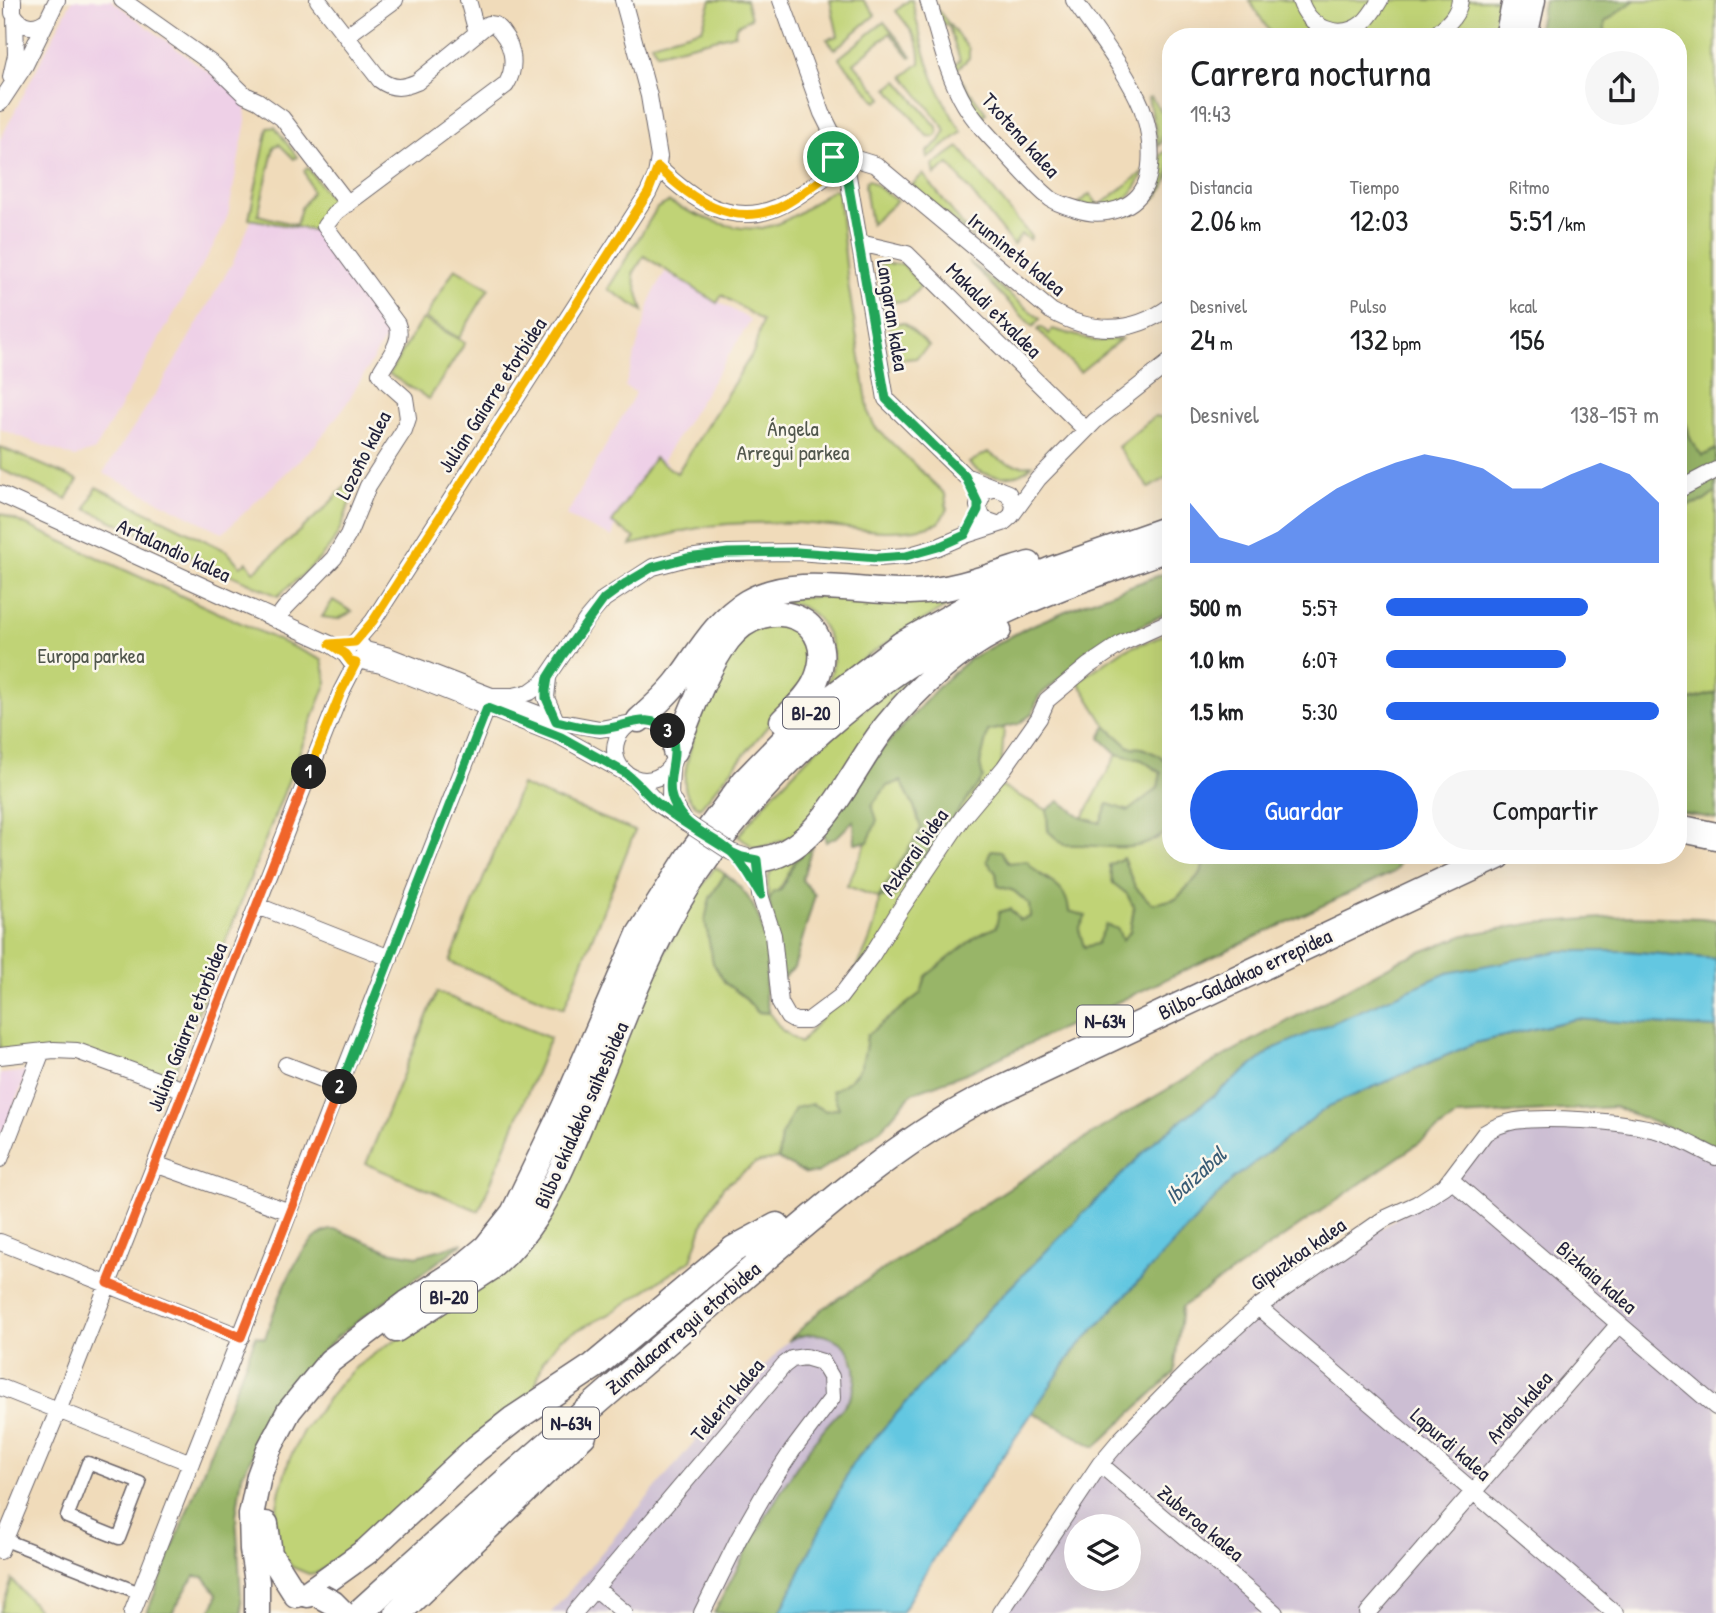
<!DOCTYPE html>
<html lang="es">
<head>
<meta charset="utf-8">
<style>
	body { margin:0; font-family:"Patrick Hand",sans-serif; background:#f6f6f6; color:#202124; height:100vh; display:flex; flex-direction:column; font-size:26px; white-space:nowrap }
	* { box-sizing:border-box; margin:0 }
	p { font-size:23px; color:#757577 }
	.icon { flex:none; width:38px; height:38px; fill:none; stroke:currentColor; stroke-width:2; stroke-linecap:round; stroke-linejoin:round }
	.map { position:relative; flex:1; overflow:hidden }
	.drawer { position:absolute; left:1162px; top:28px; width:525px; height:836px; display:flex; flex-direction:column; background:#fff; border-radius:28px; box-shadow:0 7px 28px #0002 }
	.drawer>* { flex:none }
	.buttons { position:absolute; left:1064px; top:1514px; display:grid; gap:14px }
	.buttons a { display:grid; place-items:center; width:77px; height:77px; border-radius:50%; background:#fff; box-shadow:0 7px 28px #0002; font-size:35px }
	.pin { position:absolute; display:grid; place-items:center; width:60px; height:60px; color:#fff; margin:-30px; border:4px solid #fff; border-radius:50%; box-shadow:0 2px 7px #0007 }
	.km { position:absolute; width:35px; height:35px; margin:-18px; border-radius:50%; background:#222; color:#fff; font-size:19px; line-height:35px; text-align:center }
	.round { display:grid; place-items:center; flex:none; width:74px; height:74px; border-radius:37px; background:#f6f6f6 }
	.head { display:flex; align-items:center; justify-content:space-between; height:119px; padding:0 28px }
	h1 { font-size:38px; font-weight:600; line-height:52px }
	.figures { display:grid; grid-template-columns:repeat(3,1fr); gap:10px; height:119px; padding:7px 28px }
	.figures div { display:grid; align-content:center }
	.figures b { font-size:30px; font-weight:600 }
	.figures small { font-size:19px; font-weight:400 }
	.figures p { font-size:19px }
	.chart { height:196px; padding:14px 28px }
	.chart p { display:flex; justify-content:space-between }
	.chart svg { width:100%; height:126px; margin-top:7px; fill:#2563eb; opacity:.7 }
	.cta { display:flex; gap:14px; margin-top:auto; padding:14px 28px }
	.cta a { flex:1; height:80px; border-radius:42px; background:#2563eb; color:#fff; font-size:28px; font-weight:600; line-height:80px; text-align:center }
	.cta a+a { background:#f6f6f6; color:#202124 }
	ul { padding:0 28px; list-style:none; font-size:23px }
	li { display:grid; grid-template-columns:112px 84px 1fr; align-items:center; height:52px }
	li i { height:18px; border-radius:9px; background:#2563eb }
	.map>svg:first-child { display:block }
	.built { fill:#eed0e7 }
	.industrial { fill:#ccbed3; fill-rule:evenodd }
	.green { fill:#c0d376; stroke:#717a58; stroke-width:2 }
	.forest { fill:#98b567; stroke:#5d6c51; stroke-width:2 }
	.water { fill:#63c7e1; stroke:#42748e; stroke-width:2 }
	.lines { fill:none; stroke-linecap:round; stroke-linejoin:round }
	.pedestrian-casing { stroke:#6a6367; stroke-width:15 }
	.minor-casing { stroke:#6a6367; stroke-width:18 }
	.primary-casing { stroke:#6a6367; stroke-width:27 }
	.trunk-casing { stroke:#6a6367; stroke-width:29 }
	.pedestrian { stroke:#fff; stroke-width:12 }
	.minor { stroke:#fff; stroke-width:16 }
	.primary { stroke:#fff; stroke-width:24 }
	.trunk { stroke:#fff; stroke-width:26 }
	.minor-bridge-casing { stroke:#6a6367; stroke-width:18; stroke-linecap:butt }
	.primary-bridge-casing { stroke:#6a6367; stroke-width:27; stroke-linecap:butt }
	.minor-bridge { stroke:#fff; stroke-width:16 }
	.primary-bridge { stroke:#fff; stroke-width:24 }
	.split-1-casing { stroke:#fff; stroke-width:14 }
	.split-2-casing { stroke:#fff; stroke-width:14 }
	.split-3-casing { stroke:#fff; stroke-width:14 }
	.split-4-casing { stroke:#fff; stroke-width:14 }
	.split-1 { stroke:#f5b400; stroke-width:9 }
	.split-2 { stroke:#f0652b; stroke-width:9 }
	.split-3 { stroke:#22a559; stroke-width:9 }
	.split-4 { stroke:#22a559; stroke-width:9 }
	.labels { text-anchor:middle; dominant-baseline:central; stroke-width:5; stroke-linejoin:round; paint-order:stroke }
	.shield { fill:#fbf7ec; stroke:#636270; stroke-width:2 }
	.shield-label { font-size:19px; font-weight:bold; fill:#22223b }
	.street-label { font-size:21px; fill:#22223b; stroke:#fbf7ec }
	.park-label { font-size:21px; fill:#51574d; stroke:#fbf7ec }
	.water-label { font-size:23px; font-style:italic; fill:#395c75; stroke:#fbf7ec }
</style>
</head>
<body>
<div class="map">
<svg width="1716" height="1613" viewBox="0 0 1716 1613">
	<rect width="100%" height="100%" fill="#fbf7ec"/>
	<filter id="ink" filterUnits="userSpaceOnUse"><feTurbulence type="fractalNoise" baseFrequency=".0143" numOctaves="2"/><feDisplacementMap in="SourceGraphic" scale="14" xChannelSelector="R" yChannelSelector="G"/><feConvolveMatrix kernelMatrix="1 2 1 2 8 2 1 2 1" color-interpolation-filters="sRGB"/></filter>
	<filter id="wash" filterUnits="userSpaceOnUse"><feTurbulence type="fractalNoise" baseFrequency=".00686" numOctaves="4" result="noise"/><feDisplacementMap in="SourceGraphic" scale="28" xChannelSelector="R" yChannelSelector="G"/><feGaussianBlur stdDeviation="1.57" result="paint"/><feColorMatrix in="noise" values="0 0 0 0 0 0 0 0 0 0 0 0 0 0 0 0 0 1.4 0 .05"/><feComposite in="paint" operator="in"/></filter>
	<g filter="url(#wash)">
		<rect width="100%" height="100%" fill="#f0dbba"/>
		<path class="built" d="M72,0H111L234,91L245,106L246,121L228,215L219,236L95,450L74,457L0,429V140Z
			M252,219L318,231L391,329L345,406L315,445L223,533L103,473L162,384L234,260Z
			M665,272L751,320L663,460L677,474L617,521L612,537L566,516L636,392L625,387L652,296Z
			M28,1071L0,1141V1074Z"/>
		<path class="industrial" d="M1513,1121L1651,1128L1716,1157V1613H1000L1100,1464L1232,1329L1417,1204L1466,1158ZM1076,1526H1129V1578H1076Z
			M814,1333L836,1339L846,1347L855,1369L854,1391L784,1486L709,1613H551L699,1436L788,1341L801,1334Z"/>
		<path class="green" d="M711,0H746L751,18L736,26L735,34L657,53L651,43L702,29Z
			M830,0H863L875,15L835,49L827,39L838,36Z
			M909,0H912C923,51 932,87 962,132L928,158L927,152L940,141L946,130L904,76L920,63C922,41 909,27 896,11Z
			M1249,0H1507L1498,37H1273Z
			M1635,0H1716V449L1703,456L1691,445L1688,428L1678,406V79L1681,77L1678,64V37H1636L1632,35L1611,37L1605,32L1604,22Z
			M933,4L969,49V58L957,69L959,77L986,113L979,120L952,67L960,60L949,27L939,21Z
			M884,22L912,56L910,57L890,33L854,63L883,98L877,102L839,58Z
			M898,81L937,127L938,133L935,137L927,136L888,88Z
			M1151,97L1169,122L1163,130L1161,143L1158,146L1155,127L1148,98Z
			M275,127L297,157L294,159L279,144L274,147L258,215L296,225L301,208L312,192L304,170L308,168L332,201L331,206L316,220L318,231L249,219L268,128Z
			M1171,142C1171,186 1167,194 1128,216C1148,199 1159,182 1161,155L1168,149Z
			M959,147L1031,237L1030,240L1021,234L1013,245L949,164L935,175L933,165Z
			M1144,171C1130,206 1112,211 1077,204L1090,194L1099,206Z
			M923,174L973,238L912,185Z
			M869,180L897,201L871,224L865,187L866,181Z
			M833,189L838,191L848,283L869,414L875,427L945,494L947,509L939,523C891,540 846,525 796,523C762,522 726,522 694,529C672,533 652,540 631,545L635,538L612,523L654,458L677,473L754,351L762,321L722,295L717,303L644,256L633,274L643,311L608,289L657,208L669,202C695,215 732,232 762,228C788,224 813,203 833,189Z
			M968,261L1040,319L1033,327Z
			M880,264H903L921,286L907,301L886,302Z
			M455,268L489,288L459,338L425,318Z
			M422,319L465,343L429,399L389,374Z
			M889,323H904L929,346L916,358L896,360Z
			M1041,327L1049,334L1052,329L1095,341L1121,339L1080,372L1038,330Z
			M1155,416L1171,419V475L1149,488L1118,447Z
			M0,447L78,480L67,499L0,469Z
			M988,452C1003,463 1015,467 1032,465C1017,482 984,479 969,463Z
			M361,469C353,488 349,508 341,527C330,555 300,576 278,596L86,509L96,487L227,551L240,566L247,562L254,572L326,507Z
			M1716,492V693L1678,703V508L1704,501Z
			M0,513L322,660L327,682L170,1084L102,1059L0,1052Z
			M973,591C920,622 869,651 822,690C825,683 831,676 832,669C837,648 823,616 802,607C792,602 780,603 769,603L786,598Z
			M333,600L352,612L338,619L322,617Z
			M787,623C813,645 818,656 800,687L700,808C694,804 688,798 686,792C677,765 719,660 738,640C752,625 768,625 787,623Z
			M1171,630V711L1168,713L1171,731V766L1160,756L1142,748L1129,747L1106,726L1078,681L1123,650L1155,639Z
			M910,676L891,701L803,834L756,849L738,836L772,795L834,731Z
			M1004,728L1000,786L1047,810L1048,831L1064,845C1090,843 1121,852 1146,843C1155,840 1163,834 1171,830V856H1206L1201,873L1176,899L1151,904L1135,887L1123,858L1109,865L1113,883L1127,894L1134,908L1130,932L1122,940L1084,947C1080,933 1063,891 1052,882C1043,874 1034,873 1027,862L1009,863L987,861L996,873L998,886L1014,891L1029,904L1031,918L996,927L977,936L956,954L921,993L867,1035C864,1066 861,1076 833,1091L840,1108L826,1111L781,1136L778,1159L756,1163L723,1187L704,1221L691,1260L608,1315L561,1338L543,1361L534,1390L416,1497L319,1572L309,1574L292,1567L279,1549L275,1517L280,1490L289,1460L303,1431L340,1383L355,1368L381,1349L499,1273L660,961L696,895L715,867L725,874L710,898L725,983L743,996L757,1012L769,1013L782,1030L800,1043C836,1003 875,954 879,898L847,886L876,821L872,805L887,786L901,781L914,806L921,828C909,853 891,873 879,898L895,896L938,840L980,764L988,731Z
			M1117,754L1142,760L1161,773L1158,788L1128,811L1108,804L1100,823L1083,818Z
			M521,785L635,831L564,1008L450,962Z
			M804,852C788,868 785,887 769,901C763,866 775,865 804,852Z
			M437,992L550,1038L479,1211L366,1164Z
			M12,1580L41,1613H0Z"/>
		<path class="forest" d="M1544,0H1635L1605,22V32L1611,37H1536Z
			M1678,406C1687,426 1688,442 1703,456L1716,449V492L1704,501L1678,508Z
			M1171,571V611L1105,643L1080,659L1069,671L1039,696L1032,714L1018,724L988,731L980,764L983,778L895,896L879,898C891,873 909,853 921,828L914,806L901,781L887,786L872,805L877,820L868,842L855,843L854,820L838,836L826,842L823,831L882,749L941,684L969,659L1028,627L1082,604Z
			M1716,693V819L1678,812V703Z
			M1106,726L1129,747L1142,748L1160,756L1171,766V830C1163,834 1154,841 1145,844C1120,852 1090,843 1064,845L1048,831L1047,810L1059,801L1083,818L1100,823L1108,804L1128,811L1158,788L1161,773L1142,760L1117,754L1100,738Z
			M812,847L802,880L815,895L794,968L782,979L769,901L773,892L781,890L795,861Z
			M991,850L1001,851L1009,863L1027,861C1042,884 1066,880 1069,911L1086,916L1079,929L1084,947L1097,944L1106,925L1118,929L1122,940L1130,932L1134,908L1127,894L1113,883L1109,865L1123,858L1135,887L1152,904L1176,899L1201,873L1206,856H1404L1394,872L969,1072L912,1093L882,1128L817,1173L806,1174L778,1159L781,1136L795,1108L812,1104L826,1111L839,1108L832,1091C861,1076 864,1066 867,1035L921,993L926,976L977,936L996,927L999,912L1010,909L1020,920L1030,917L1029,904L1014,891L998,886L996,873L987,861Z
			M725,874C751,893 764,922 767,953C768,966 765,979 765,992C765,998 767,1006 769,1013L758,1012L743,996L725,983L713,963L705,920L710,898Z
			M1629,916L1701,918L1716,920V959L1626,951H1560L1275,1048L1155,1141L986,1312L852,1464L780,1613H714C741,1561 768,1509 801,1460C808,1450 815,1440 823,1430C832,1418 851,1403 854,1388C864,1345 824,1322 788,1341L821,1310L1103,1127L1231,1052L1400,960L1465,935L1535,923Z
			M1576,1019L1716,1028V1147L1615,1107L1458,1116L1182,1307L1174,1373L1095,1447L1032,1412L1075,1350L1233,1179L1329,1106L1475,1043Z
			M330,1230H338L389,1251L417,1256L463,1243L337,1337L293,1381L242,1475L236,1516L242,1613H209L216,1600L217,1594L204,1577L194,1576L172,1613H147L256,1336L265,1338C274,1310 298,1237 330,1230Z"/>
		<path class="water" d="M1560,951H1626L1716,959V1028L1576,1019L1475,1043L1329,1106L1233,1179L1073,1352L937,1554L901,1613H780L852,1464L986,1312L1155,1141L1275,1048L1447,973Z"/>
	</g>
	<g filter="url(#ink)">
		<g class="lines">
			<g class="pedestrian-casing">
				<path id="pedestrian" d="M88,1463L140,1483L119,1538L67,1517Z
					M0,1538L140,1593"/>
			</g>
			<g class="minor-casing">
				<path id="minor" d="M13,0V13C21,28 35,30 48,19
					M122,0L214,65L245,95L258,101L282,118L348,204
					M468,0L477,33
					M781,0L822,113L841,151
					M928,0C939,35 946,73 965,105C977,125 994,141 1010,158C1023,172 1036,187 1051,199C1058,204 1068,206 1076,209C1102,218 1137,210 1147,181C1154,158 1150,130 1142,108C1127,71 1096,33 1074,0
					M1300,0C1308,27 1339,42 1363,23C1370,17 1375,8 1380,0
					M346,36L395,0
					M1433,37C1445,26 1458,17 1460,0
					M11,77L16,55L15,17
					M0,103L25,65L57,0
					M853,158L876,165L1051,311C1092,334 1132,335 1171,306
					M658,167C691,199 730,228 778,207C799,198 818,181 837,169
					M847,170L886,399L965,476L1008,493L1014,505L1013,511
					M860,243L907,254L1086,430
					M996,488L984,492L978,506L983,519L997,524
					M1678,490L1716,470
					M0,494L330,644L345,654L351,662L356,663L364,656C365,648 363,645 355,642
					M276,620L285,608L334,558L348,535L368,486L404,430L408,418L405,398L387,382L380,373C388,358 404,341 397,324L325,226L336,212L506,85C518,65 513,41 495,25L488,24L417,82C403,88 393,90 380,80L318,0
					M365,650L386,655L556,721L600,729L632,723
					M345,654L346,648L355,642L373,621L648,193L656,176L659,157L649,96L623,0
					M361,661L381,665L561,737L624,772
					M548,678L546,698L556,721
					M493,696H514L530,692L544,682L587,619L604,599L653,567L687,558L728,553L797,552L878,558L907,556L938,547L966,535L1003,523L1011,516L1038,479L1095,421L1171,361
					M615 750a30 30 0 1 1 60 0a30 30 0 1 1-60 0Z
					M671,764L670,796L682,817
					M634,778L657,803L685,822
					M731,852L757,860L760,895L773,935L780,1003L788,1017L795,1021H808L840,997L872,955L900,910L963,817L1004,768L1039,718L1047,700L1088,666L1122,643L1171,621
					M258,906L390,958
					M0,1056L54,1050L77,1051L184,1090
					M286,1065L340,1086
					M0,1159L42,1051
					M155,1164L290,1212
					M1450,1179L1716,1407
					M0,1242L241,1337
					M1258,1307L1615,1613
					M0,1387L191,1463
					M1100,1464L1275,1613
					M0,1551L58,1411L341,692L356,663
					M595,1588L625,1613
					M132,1613L487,708
					M574,1613L784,1365L792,1359L805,1357L822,1362L831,1377L832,1398L792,1451L767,1489L739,1538L702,1613
					M1000,1613L1100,1464L1121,1439L1191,1368L1258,1307L1384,1219L1417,1204L1445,1186L1485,1133C1494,1127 1504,1123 1515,1121C1545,1116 1621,1121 1651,1129C1674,1134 1695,1147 1716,1157
					M1368,1613L1619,1324"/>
			</g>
			<g class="primary-casing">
				<path id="primary" d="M1507,37L1515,0
					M1525,37L1533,0
					M639,720C652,708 666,696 677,682C698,654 715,621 747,602C796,574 857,593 910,592C951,591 991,576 1029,564
					M675,751C691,714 704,672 728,640C767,589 842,618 816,680C810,695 794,709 782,721
					M757,860C820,855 850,770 886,726C917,688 954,653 999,630
					M396,1330L490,1269C539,1229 562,1170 585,1113C600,1077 614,1041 629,1005C648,960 669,914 697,873C768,769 866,681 979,624C1040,593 1106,571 1171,548
					M266,1524L270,1554L296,1595
					M257,1613V1582L252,1550L251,1515L259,1476L269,1449L289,1411L330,1361L407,1303L456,1272L486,1247L513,1213L564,1107L639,934L688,857L744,781L807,716L901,644L983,598L1054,568L1171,527"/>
			</g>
			<g class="trunk-casing">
				<path id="trunk" d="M1678,828L1716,836
					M307,1594L367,1551L476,1449L514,1419L594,1366L734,1249L777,1226
					M359,1613C481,1502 605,1394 730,1288C808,1222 884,1151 975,1102L1498,856
					M398,1613L583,1435"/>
			</g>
			<use href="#pedestrian" class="pedestrian"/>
			<use href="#minor" class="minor"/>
			<use href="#primary" class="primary"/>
			<use href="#trunk" class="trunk"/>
			<g class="minor-bridge-casing">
				<path id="minor-bridge" d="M685,822L731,852"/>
			</g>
			<g class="primary-bridge-casing">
				<path id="primary-bridge" d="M320,1596L333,1603L343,1613"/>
			</g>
			<use href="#minor-bridge" class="minor-bridge"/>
			<use href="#primary-bridge" class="primary-bridge"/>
		</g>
	</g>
	<g class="lines" filter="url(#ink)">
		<g class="split-1-casing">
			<path id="split-1" d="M309,772L341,692L356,663L351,662L345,654L330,644L355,642L373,621L648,193L658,167C691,199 731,228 778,208C799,198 818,181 837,169L833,163V157"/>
		</g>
		<g class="split-2-casing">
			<path id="split-2" d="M309,772L108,1283L241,1337L340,1087"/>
		</g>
		<g class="split-3-casing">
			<path id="split-3" d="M340,1087L487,708L561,737L624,772C637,781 645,793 656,802C679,821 706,836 731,852L742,857L757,860L761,895C752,881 743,862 730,851C709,833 686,830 674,803C662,779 684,753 668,731"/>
		</g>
		<g class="split-4-casing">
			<path id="split-4" d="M668,731C648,709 624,729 600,729C585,729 570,724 556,721L546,698V690L548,678L562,656L604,599L626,583L653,567L687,558L728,553L797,552L878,558L906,556L938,547L965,535L978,510V503L965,476L886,399L846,170L852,165L853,158L845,151L838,152L833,157"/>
		</g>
		<use href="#split-1" class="split-1"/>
		<use href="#split-2" class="split-2"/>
		<use href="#split-3" class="split-3"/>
		<use href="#split-4" class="split-4"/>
	</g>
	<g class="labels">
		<g class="shield">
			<rect x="783" y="697.5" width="56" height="31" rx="5"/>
			<rect x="1077" y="1005.5" width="56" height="31" rx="5"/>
			<rect x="421" y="1281.5" width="56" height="31" rx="5"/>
			<rect x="543" y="1407.5" width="56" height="31" rx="5"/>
		</g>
		<g class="shield-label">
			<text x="811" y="713">BI-20</text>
			<text x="1105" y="1021">N-634</text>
			<text x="449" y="1297">BI-20</text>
			<text x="571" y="1423">N-634</text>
		</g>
		<g class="street-label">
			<text transform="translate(1021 135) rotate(48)">Txotena kalea</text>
			<text transform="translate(1017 254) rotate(39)">Irumineta kalea</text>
			<text transform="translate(994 310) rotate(45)">Makaldi etxaldea</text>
			<text transform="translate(893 315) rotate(81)">Langaran kalea</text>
			<text transform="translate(492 395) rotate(-57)">Julian Gaiarre etorbidea</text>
			<text transform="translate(363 455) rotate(-63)">Lozoño kalea</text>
			<text transform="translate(174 550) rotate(25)">Artalandio kalea</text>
			<text transform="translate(914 852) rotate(-55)">Azkarai bidea</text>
			<text transform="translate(1245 974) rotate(-25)">Bilbo-Galdakao errepidea</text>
			<text transform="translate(187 1027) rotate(-68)">Julian Gaiarre etorbidea</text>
			<text transform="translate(581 1115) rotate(-66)">Bilbo ekialdeko saihesbidea</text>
			<text transform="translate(1298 1254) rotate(-35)">Gipuzkoa kalea</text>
			<text transform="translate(1597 1277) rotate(41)">Bizkaia kalea</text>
			<text transform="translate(683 1328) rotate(-40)">Zumalacarregui etorbidea</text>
			<text transform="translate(727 1400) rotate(-50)">Telleria kalea</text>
			<text transform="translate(1519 1407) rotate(-49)">Araba kalea</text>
			<text transform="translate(1451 1444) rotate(41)">Lapurdi kalea</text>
			<text transform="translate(1201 1523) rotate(40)">Zuberoa kalea</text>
		</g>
		<g class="park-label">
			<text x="793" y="428">Ángela<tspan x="793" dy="24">Arregui parkea</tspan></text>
			<text x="91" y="655">Europa parkea</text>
		</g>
		<g class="water-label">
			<text transform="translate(1195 1175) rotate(-42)">Ibaizabal</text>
		</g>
	</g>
</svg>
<div class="buttons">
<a><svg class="icon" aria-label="layers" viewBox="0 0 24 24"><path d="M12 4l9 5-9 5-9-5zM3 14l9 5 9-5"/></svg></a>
</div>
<div class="pin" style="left:833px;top:157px;background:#1e9e55"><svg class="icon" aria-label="arrive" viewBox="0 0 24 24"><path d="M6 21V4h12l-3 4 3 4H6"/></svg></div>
<b class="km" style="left:309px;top:772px">1</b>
<b class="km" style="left:340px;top:1087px">2</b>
<b class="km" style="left:668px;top:731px">3</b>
<section class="drawer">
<div class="head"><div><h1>Carrera nocturna</h1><p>19:43</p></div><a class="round"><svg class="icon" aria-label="share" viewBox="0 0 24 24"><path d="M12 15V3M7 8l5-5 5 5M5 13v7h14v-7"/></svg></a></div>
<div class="figures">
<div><p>Distancia</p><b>2.06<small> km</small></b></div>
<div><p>Tiempo</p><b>12:03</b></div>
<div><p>Ritmo</p><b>5:51<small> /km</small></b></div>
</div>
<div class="figures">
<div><p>Desnivel</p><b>24<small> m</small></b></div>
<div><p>Pulso</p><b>132<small> bpm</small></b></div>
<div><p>kcal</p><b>156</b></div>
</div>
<div class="chart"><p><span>Desnivel</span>138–157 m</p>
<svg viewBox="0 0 160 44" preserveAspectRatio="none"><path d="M0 44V23L10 35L20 38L30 33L40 25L50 18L60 13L70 9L80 6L90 8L100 11L110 18L120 18L130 13L140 9L150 13L160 23V44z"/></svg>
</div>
<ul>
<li><b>500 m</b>5:57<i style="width:74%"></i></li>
<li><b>1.0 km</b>6:07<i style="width:66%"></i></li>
<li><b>1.5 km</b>5:30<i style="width:100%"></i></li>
</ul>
<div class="cta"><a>Guardar</a><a>Compartir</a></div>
</section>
</div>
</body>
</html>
